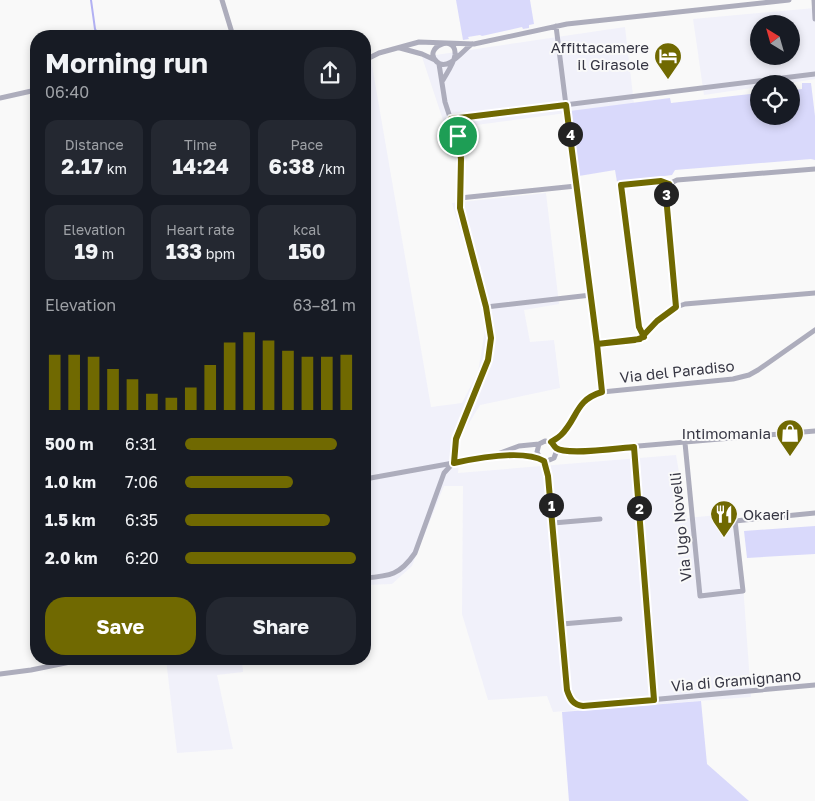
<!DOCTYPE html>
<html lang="en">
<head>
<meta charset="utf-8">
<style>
	body { margin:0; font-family:"Golos Text",sans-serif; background:#242831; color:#f1f3f6; height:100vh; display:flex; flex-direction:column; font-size:19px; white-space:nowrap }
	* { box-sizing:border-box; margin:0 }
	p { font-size:16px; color:#9ea1a6 }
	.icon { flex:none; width:28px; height:28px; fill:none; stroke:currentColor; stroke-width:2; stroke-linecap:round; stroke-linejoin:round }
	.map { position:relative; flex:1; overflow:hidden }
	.sheet { position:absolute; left:30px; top:30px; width:341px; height:635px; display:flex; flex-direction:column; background:#171b24; border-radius:20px; box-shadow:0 2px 8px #0003 }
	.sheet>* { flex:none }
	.needle { width:32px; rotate:323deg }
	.fabs { position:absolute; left:750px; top:15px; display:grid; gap:10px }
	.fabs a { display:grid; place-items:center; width:50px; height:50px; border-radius:50%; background:#171b24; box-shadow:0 2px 8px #0003; font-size:25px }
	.pin { position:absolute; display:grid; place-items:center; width:42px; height:42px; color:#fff; margin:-21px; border:2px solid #fff; border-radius:50%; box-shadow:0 1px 5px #0007 }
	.km { position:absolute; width:25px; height:25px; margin:-12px; border-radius:50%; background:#222; color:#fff; font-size:14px; line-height:25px; text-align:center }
	.round { display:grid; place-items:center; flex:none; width:52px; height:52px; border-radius:20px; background:#242831 }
	.overview { display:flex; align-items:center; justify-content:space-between; height:85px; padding:0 15px }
	h1 { font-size:28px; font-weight:700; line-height:38px }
	.metrics { display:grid; grid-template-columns:repeat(3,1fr); gap:8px; height:85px; padding:5px 15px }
	.metrics div { display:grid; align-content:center; border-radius:12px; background:#242831; text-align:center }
	.metrics b { font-size:21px; font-weight:700 }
	.metrics small { font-size:14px; font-weight:400 }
	.metrics p { font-size:14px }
	.chart { height:140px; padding:10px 15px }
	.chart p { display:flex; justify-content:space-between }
	.chart svg { width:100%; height:90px; margin-top:5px; stroke:#706901; stroke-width:6 }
	.primary-button { display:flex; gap:10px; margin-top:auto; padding:10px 15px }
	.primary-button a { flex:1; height:58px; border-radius:20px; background:#706901; color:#fff; font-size:20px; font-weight:700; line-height:58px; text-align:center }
	.primary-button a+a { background:#242831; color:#f1f3f6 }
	ul { padding:0 15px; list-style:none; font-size:16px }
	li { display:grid; grid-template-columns:80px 60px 1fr; align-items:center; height:38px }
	li i { height:12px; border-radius:6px; background:#706901 }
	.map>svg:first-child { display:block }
	.built { fill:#f1f1fa; fill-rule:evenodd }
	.green { fill:#d9d9fb }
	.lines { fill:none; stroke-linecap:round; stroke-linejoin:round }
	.stream { stroke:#b2b1f3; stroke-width:2 }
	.street { stroke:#adadbc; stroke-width:5 }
	.route-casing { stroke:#fff; stroke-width:10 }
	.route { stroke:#706901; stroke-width:6 }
	.labels { text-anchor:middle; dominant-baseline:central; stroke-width:4; stroke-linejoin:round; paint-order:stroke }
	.poi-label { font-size:15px; fill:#363643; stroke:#f9f9f9; text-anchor:end }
	.street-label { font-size:15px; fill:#363643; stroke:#f9f9f9 }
</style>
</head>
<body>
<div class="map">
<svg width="815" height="801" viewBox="0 0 815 801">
	<rect width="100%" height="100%" fill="#f9f9f9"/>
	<path class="built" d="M815,8V79L784,84H759V87L704,95L693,19ZM759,24H791V56H759Z
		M625,27L634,104L446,129L422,57Z
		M369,48L431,407L462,403L478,372L485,330L482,302L452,203L546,193L559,304L524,310L530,342L554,340L560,388L480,405L461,436L458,473L676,455L687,518L738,513L751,697L553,712L547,696L488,700L462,614L463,486H444L412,566L392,584L365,585V50Z
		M166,659H242L243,672L217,675L233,749L177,753Z"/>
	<path class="green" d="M456,0H530L534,24L529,25V28L523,29L522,27L482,36L480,35L468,37L469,39L463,40Z
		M802,83H811L815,116V160L811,159L675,170L672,175L617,182L615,170L579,176L570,111L670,98L671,103L759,93V116H791V90L802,89Z
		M815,526V554L747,558L744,531Z
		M701,701L707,764L749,801H569L562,712Z"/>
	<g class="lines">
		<path class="stream" d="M91,0L95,29L99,36"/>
		<path class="street" d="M222,0L233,36
			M814,0L815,19
			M556,26L602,392
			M400,48L422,54L435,60
			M365,60L379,53L419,42L474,44L567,24L789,0
			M439,64L445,102L460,148L461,159L460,208L486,307L491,338L487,360L456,439L454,463
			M443,80C447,73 454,63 455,55C457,32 421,48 437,62C448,72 463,50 472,44
			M0,98L36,90
			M451,119L815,74
			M669,184L677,180L815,169
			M669,184L666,193L676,307
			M460,198L576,186
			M486,307L591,295
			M644,337L639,327L621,185L661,181L669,184
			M597,345L640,339L666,313L676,307L685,304L815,293
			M551,442C554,440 558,438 561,435C578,418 575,400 602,392L733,379L749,375L758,370L815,330
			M685,443L700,596L743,591L735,521L815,513
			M539,444L537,452L540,458
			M634,447L654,700
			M556,448L566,451H580L815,431
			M544,461L548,476L567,690L574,704L583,706L815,685
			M365,479L492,456L519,446L539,444L545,441L553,443L557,450L554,458L547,461L534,457L492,456
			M553,523L600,519
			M365,578C390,576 400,575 415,553L444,473L453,463
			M562,624L620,619
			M0,674L31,670L85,659"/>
	</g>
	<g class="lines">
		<g class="route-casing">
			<path id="route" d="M458,136L461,159L460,208L486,307L491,338L488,360L456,439L454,463C477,458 523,449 544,461L548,476L567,690C570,699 573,705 583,706L654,700L634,447C619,448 567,456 556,448C554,446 553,444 551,442C554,440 558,438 561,435C578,418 575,400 602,392L597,344L640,339L657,321L676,307L666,196V190L669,184L661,181L621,185L639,327L644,337L635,340L597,344L566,105L451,119L458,136"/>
		</g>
		<use href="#route" class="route"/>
	</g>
	<defs>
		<g id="hotel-pin" transform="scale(1.4375)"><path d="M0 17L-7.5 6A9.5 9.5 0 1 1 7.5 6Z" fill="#706901" stroke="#f9f9f9"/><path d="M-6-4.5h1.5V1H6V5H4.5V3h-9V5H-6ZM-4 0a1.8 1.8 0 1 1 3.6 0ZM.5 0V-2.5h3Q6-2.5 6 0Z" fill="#fff"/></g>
		<g id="shop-pin" transform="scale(1.4375)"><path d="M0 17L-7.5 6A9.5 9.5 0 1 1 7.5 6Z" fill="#706901" stroke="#f9f9f9"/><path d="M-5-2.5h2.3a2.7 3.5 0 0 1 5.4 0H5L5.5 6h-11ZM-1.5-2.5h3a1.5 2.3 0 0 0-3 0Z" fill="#fff"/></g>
		<g id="restaurant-pin" transform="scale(1.4375)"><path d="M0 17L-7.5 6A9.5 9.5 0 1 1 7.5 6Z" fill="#706901" stroke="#f9f9f9"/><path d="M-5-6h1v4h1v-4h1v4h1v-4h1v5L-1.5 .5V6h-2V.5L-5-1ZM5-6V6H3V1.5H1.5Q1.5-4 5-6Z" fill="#fff"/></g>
	</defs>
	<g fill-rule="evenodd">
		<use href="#hotel-pin" x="668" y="56"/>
		<use href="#shop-pin" x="790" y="433"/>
		<use href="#restaurant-pin" x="724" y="514"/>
	</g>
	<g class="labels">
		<g class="poi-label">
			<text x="649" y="47">Affittacamere<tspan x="649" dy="17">il Girasole</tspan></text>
			<text x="771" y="433">Intimomania</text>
			<text x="743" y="514" text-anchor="start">Okaeri</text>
		</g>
		<g class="street-label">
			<text transform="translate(677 371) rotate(-6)">Via del Paradiso</text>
			<text transform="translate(680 527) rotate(-96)">Via Ugo Novelli</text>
			<text transform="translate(736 680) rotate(-5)">Via di Gramignano</text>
		</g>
	</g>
</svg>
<div class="fabs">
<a><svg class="needle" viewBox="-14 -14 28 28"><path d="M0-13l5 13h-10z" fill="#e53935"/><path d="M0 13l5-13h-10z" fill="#9ea1a6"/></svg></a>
<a><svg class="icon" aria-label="locate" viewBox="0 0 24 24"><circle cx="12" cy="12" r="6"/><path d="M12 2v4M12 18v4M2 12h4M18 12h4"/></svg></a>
</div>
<div class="pin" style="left:458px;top:136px;background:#1e9e55"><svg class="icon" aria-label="arrive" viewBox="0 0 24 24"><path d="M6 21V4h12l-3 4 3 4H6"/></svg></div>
<b class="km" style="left:551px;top:505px">1</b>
<b class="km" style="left:639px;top:508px">2</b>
<b class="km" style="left:666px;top:194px">3</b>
<b class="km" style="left:570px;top:134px">4</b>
<section class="sheet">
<div class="overview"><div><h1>Morning run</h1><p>06:40</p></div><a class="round"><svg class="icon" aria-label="share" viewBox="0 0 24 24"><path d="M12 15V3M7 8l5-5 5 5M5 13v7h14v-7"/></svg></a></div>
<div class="metrics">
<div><p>Distance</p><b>2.17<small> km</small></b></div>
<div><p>Time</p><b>14:24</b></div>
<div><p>Pace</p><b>6:38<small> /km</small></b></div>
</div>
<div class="metrics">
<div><p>Elevation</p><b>19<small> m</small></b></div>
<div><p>Heart rate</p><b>133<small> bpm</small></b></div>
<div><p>kcal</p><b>150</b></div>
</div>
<div class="chart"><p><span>Elevation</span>63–81 m</p>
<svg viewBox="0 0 160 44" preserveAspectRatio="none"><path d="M5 44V17M15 44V17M25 44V18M35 44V24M45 44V29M55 44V36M65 44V38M75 44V33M85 44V22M95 44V11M105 44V6M115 44V10M125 44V15M135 44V18M145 44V18M155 44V17"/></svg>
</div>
<ul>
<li><b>500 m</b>6:31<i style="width:89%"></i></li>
<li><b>1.0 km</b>7:06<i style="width:63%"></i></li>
<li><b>1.5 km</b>6:35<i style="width:85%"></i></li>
<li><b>2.0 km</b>6:20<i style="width:100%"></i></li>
</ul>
<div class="primary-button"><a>Save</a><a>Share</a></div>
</section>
</div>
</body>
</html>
